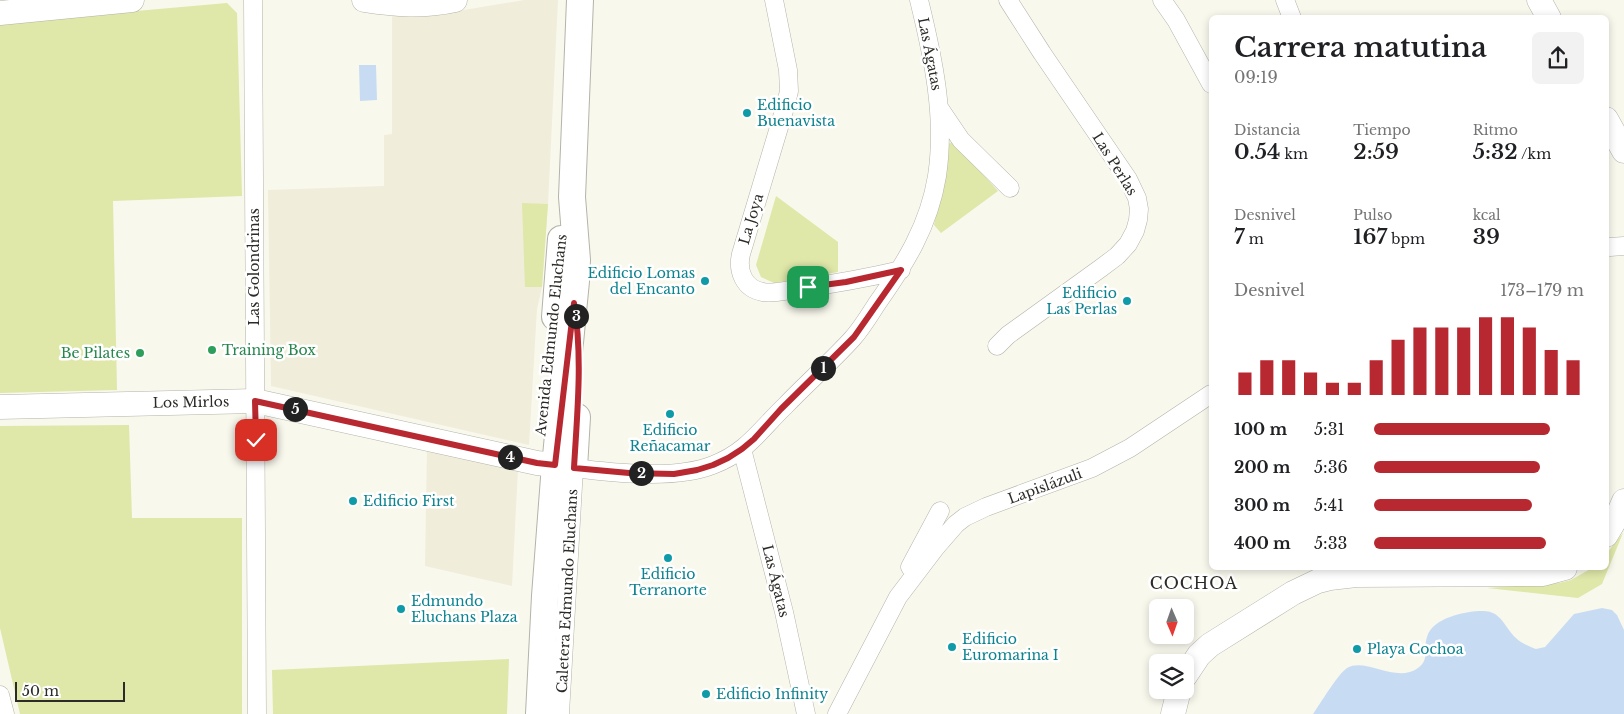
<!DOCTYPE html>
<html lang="es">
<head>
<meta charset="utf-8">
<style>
	body { margin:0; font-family:"Libre Baskerville",serif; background:#f2f2f2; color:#202124; height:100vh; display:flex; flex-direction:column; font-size:19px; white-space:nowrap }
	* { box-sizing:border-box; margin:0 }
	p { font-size:16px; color:#757577 }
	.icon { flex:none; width:28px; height:28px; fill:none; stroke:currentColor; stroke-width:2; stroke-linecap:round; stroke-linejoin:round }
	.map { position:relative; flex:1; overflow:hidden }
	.panel { position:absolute; left:1209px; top:15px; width:400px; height:555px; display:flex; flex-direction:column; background:#fff; border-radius:8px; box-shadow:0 2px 8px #0003 }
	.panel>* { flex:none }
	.needle { width:32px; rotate:178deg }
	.buttons { position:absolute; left:1149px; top:599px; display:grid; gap:10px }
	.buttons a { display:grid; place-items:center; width:45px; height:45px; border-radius:8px; background:#fff; box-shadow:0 2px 8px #0003; font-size:25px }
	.scale { position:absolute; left:15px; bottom:12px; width:110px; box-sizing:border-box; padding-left:5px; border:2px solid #2c2b27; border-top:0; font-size:14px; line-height:18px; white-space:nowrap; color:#2c2b27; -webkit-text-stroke:4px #fff; paint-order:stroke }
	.pin { position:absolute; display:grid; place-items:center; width:42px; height:42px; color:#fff; margin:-21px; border-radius:10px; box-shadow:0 2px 8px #0006 }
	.km { position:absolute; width:25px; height:25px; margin:-12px; border-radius:50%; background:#222; color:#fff; font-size:14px; line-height:25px; text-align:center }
	.round { display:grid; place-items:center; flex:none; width:52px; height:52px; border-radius:8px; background:#f2f2f2 }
	.head { display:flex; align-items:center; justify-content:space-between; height:85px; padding:0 25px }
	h1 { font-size:28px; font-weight:600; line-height:38px }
	.metrics { display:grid; grid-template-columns:repeat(3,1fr); gap:8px; height:85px; padding:5px 25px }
	.metrics div { display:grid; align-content:center }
	.metrics b { font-size:21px; font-weight:600 }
	.metrics small { font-size:14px; font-weight:400 }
	.metrics p { font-size:14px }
	.chart { height:140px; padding:10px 25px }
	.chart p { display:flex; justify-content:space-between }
	.chart svg { width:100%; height:90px; margin-top:5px; stroke:#b82830; stroke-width:6 }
	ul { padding:0 25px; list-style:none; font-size:16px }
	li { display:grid; grid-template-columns:80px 60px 1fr; align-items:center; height:38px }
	li i { height:12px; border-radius:6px; background:#b82830 }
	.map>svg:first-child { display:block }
	.built { fill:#f1eddb }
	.green { fill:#dfe7a9 }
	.water { fill:#c7dcf3 }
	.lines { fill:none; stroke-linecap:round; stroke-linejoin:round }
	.street-casing { stroke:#b4b3a9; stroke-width:19 }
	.secondary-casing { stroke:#b4b3a9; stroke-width:25 }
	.primary-casing { stroke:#b4b3a9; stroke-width:28 }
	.street { stroke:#fff; stroke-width:18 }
	.secondary { stroke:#fff; stroke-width:24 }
	.primary { stroke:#fff; stroke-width:26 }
	.route-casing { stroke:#fff; stroke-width:10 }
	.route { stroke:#b82830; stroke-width:6 }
	.culture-dot { fill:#0f9aa8; stroke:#fff; stroke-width:2 }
	.leisure-dot { fill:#2e9e5b; stroke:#fff; stroke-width:2 }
	.labels { text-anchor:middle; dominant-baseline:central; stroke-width:5; stroke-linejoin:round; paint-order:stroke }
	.street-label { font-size:14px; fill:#2c2b27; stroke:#fff }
	.culture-label { font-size:14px; fill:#0d838f; stroke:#fff; text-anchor:start }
	.leisure-label { font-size:14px; fill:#27864d; stroke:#fff; text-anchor:start }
	.quarter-label { font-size:16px; letter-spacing:1px; fill:#2c2b27; stroke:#fff }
</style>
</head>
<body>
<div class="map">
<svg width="1624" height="714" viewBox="0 0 1624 714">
	<rect width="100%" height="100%" fill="#f9f8ed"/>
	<path class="built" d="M524,0H558L548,204L542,287L537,309L529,445L271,386L268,190L384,186V135L392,134V16L434,15Z
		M427,447L518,469L512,586L425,566Z"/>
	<path class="green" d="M227,3L237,13L242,196L113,201L117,390L0,393V23Z
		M953,141L998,191L941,233L934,225L942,185L946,146Z
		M776,196L838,242V272L774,283L761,277L756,265Z
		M522,203L548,204L542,287H525Z
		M129,425L132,518H242V714H20L0,628V426Z
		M1623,533L1602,584L1578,598L1487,588L1559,583L1571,580L1592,568H1606V554Z
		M509,659L507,714H273L272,670Z"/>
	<path class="water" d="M359,65H376L377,100L360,101Z
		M1602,608L1612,610L1617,615L1624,630V714H1313C1320,704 1338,674 1347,668C1366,657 1396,684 1418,668C1430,660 1423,648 1427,637C1432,618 1465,611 1482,611C1501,610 1505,628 1516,638C1521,643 1530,647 1536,649L1545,647L1574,614Z"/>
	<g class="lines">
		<g class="street-casing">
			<path id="street" d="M253,0L257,714
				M774,0L788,70L789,91L786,104L741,254C737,271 744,289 763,292C774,294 787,290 798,289C833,284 867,278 901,270
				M1162,0L1176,20L1211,84
				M1285,0L1292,18
				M940,109L961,140L1010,188
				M1610,247L1624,246
				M997,346L1008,335L1101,268L1117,256L1128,244L1135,231L1138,220L1139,209L1137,198L1128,179L1042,53L1008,0
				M742,449L784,612L806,714
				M910,567L940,511
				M0,695L5,714
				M560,714L574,468C614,473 675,480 713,465C747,452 760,430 785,406C807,383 831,362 852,339C861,329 869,316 876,305C905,264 929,226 937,176C946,117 933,57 919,0
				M837,714L898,597L936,547L956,524L965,517L986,507L1092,468L1130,448L1211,394"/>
		</g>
		<g class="secondary-casing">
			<path id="secondary" d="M364,0C396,5 423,7 455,0
				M1539,0L1549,18
				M0,13L132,0
				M1606,119L1624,151
				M0,407L255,401L537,463L555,465
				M1606,535L1618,515L1624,501
				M1185,676L1199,655L1210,645L1293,593L1318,581L1330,578L1356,575L1543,574L1565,568
				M1173,714L1179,690"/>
		</g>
		<g class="primary-casing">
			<path id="primary" d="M555,317L561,239
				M574,468L577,417
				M539,714L545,596L554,478L561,403L568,363L576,281L577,260L572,197L580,0"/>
		</g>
		<use href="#street" class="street"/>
		<use href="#secondary" class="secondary"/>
		<use href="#primary" class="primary"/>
	</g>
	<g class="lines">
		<g class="route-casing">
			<path id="route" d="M256,440L255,401L537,463L555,465C561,411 568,357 574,303C583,358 577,414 574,468L629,473L674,474L697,470L713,465L728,458L742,449L754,439L781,409L854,337L901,270L846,282L808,287"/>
		</g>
		<use href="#route" class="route"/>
	</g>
	<g class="culture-dot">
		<circle cx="747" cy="113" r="5"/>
		<circle cx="705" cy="281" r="5"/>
		<circle cx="1127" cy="301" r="5"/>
		<circle cx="670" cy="414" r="5"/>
		<circle cx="353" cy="501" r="5"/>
		<circle cx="668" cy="558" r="5"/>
		<circle cx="401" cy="609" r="5"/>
		<circle cx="952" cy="647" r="5"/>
		<circle cx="1357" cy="649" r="5"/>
		<circle cx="706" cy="694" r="5"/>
	</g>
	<g class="leisure-dot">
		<circle cx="212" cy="350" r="5"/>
		<circle cx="140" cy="353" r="5"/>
	</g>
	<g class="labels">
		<g class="street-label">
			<text transform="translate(930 54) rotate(79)">Las Ágatas</text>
			<text transform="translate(1115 164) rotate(58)">Las Perlas</text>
			<text transform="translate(751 219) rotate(-73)">La Joya</text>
			<text transform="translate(254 267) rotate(-90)">Las Golondrinas</text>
			<text transform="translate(551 335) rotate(-84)">Avenida Edmundo Eluchans</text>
			<text transform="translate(191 402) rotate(-1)">Los Mirlos</text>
			<text transform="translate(1045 486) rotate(-20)">Lapislázuli</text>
			<text transform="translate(776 581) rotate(76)">Las Ágatas</text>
			<text transform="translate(567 591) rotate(-87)">Caletera Edmundo Eluchans</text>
		</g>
		<g class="culture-label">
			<text x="757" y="105">Edificio<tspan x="757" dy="16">Buenavista</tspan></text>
			<text x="695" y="273" text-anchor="end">Edificio Lomas<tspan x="695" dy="16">del Encanto</tspan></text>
			<text x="1117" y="293" text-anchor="end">Edificio<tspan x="1117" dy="16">Las Perlas</tspan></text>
			<text x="670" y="430" text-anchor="middle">Edificio<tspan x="670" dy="16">Reñacamar</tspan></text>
			<text x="363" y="501">Edificio First</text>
			<text x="668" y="574" text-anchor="middle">Edificio<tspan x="668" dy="16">Terranorte</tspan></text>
			<text x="411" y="601">Edmundo<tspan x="411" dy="16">Eluchans Plaza</tspan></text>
			<text x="962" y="639">Edificio<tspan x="962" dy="16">Euromarina I</tspan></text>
			<text x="1367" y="649">Playa Cochoa</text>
			<text x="716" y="694">Edificio Infinity</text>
		</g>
		<g class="leisure-label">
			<text x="222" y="350">Training Box</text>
			<text x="130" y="353" text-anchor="end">Be Pilates</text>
		</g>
		<g class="quarter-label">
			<text x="1194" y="583">COCHOA</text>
		</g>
	</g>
</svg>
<div class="buttons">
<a><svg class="needle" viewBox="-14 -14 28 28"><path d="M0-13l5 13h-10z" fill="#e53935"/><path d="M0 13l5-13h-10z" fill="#757577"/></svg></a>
<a><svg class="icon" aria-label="layers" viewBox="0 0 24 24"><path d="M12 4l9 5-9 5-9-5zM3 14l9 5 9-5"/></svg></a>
</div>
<div class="scale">50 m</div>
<div class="pin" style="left:808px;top:287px;background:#1e9e55"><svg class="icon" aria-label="arrive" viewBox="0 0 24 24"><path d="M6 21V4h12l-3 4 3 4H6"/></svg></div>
<div class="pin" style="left:256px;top:440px;background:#d93025"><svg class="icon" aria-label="check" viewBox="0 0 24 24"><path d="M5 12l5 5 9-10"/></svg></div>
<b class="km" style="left:823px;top:368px">1</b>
<b class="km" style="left:641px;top:473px">2</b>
<b class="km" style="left:576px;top:316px">3</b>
<b class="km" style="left:510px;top:457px">4</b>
<b class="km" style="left:295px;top:409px">5</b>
<section class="panel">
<div class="head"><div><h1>Carrera matutina</h1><p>09:19</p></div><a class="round"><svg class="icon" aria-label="share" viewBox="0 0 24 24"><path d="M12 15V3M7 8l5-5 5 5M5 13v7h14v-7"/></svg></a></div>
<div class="metrics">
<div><p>Distancia</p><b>0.54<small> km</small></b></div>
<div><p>Tiempo</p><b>2:59</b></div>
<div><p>Ritmo</p><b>5:32<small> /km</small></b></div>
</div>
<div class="metrics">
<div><p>Desnivel</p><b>7<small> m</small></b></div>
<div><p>Pulso</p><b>167<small> bpm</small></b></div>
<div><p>kcal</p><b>39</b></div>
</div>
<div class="chart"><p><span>Desnivel</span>173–179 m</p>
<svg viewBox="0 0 160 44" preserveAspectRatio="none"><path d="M5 44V33M15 44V27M25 44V27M35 44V33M45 44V38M55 44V38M65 44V27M75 44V17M85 44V11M95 44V11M105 44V11M115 44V6M125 44V6M135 44V11M145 44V22M155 44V27"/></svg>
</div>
<ul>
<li><b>100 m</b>5:31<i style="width:84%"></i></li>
<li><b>200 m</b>5:36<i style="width:79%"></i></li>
<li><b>300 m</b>5:41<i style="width:75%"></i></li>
<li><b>400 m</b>5:33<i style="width:82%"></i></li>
</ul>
</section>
</div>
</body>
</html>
